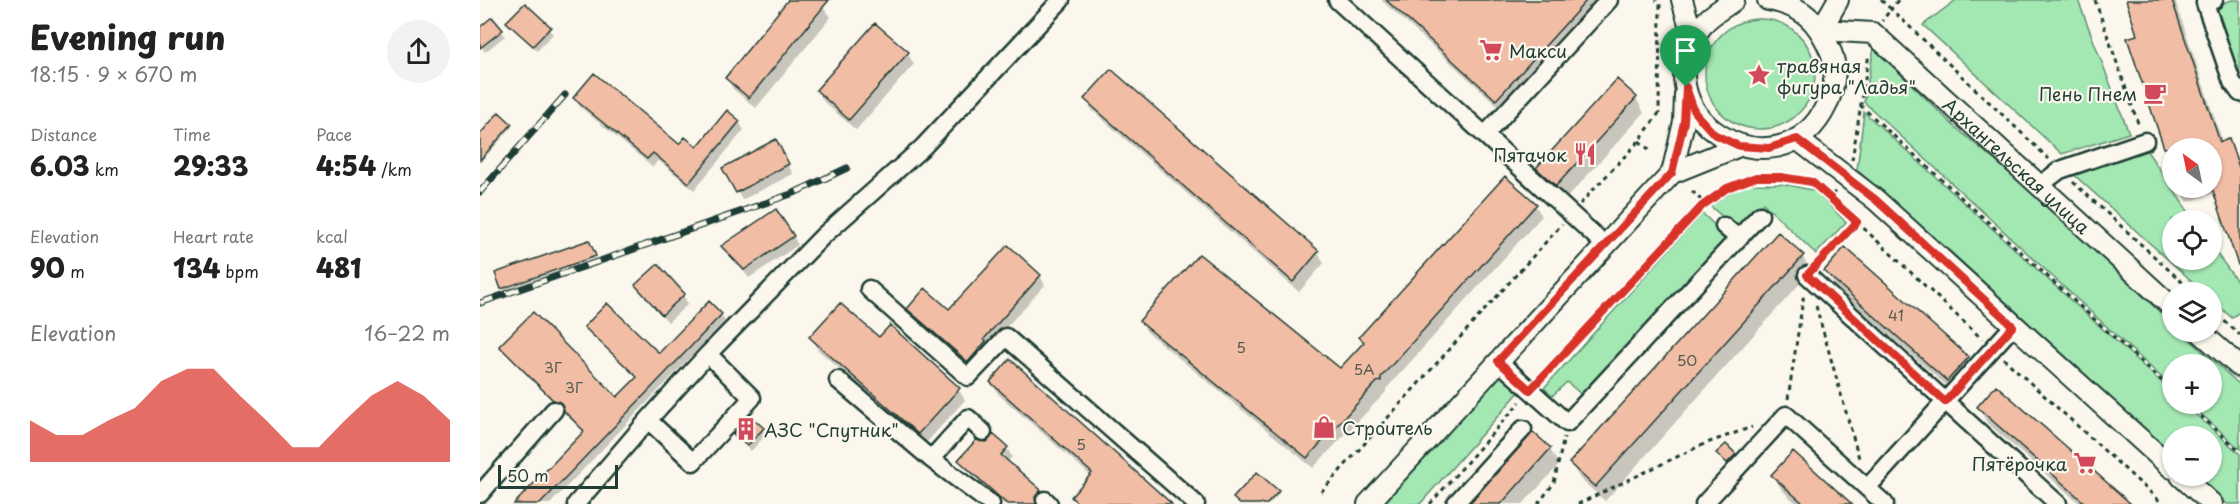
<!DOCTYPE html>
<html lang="en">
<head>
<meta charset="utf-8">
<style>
	body { margin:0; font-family:"Playpen Sans",sans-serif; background:#f2f2f2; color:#222; height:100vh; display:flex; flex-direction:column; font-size:22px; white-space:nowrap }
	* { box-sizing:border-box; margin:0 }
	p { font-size:20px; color:#767676 }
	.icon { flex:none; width:33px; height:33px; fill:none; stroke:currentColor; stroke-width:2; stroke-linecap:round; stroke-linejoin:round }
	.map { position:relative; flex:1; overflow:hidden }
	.details { display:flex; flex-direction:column; background:#fff; width:480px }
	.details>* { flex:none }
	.needle { width:39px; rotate:327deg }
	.controls { position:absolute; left:1682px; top:138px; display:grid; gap:12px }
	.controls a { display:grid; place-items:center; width:60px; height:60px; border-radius:50%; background:#fff; box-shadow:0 2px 4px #0004; font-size:30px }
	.scale { position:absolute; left:18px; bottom:15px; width:120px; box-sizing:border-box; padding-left:6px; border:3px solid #1f3d34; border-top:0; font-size:16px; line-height:21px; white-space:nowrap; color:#1f3d34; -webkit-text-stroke:4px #fbf7ec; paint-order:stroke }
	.pin { position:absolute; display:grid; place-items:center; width:51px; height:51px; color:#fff; margin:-62px -26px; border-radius:50% 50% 50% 0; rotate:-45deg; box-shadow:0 0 6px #0007 }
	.pin .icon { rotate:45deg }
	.round { display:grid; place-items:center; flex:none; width:63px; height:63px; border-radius:32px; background:#f2f2f2 }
	.summary { display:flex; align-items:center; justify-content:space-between; height:102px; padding:0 30px }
	h1 { font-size:33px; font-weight:800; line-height:45px }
	.metrics { display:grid; grid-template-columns:repeat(3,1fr); gap:9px; height:102px; padding:6px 30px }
	.metrics div { display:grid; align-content:center }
	.metrics b { font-size:26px; font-weight:800 }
	.metrics small { font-size:16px; font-weight:400 }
	.metrics p { font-size:16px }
	.chart { height:168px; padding:12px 30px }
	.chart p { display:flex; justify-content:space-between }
	.chart svg { width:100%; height:108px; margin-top:6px; fill:#d93025; opacity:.7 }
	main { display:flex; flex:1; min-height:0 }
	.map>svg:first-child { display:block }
	.green { fill:#a3e7b3; stroke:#619274; stroke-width:1.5 }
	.shadow { fill:#0003 }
	.building { fill:#f2bda5; stroke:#1f3d34; stroke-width:1.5 }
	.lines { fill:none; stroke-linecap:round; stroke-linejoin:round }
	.minor-casing { stroke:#1f3d34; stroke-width:21 }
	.major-casing { stroke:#1f3d34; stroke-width:24 }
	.path { stroke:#1f3d34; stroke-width:3; stroke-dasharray:4.5 4.5; stroke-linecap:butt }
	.minor { stroke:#fbf7ec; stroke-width:16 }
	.major { stroke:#fbf7ec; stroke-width:20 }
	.rail-casing { stroke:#1f3d34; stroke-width:7 }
	.rail { stroke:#fbf7ec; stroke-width:4.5; stroke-dasharray:14; stroke-linecap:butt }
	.route-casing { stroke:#fff; stroke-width:12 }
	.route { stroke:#d93025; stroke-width:8 }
	.labels { text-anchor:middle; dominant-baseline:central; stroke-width:4.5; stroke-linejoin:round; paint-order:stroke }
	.number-label { font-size:15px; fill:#545d50 }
	.poi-label { font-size:18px; fill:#1f3d34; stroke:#fbf7ec; text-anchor:start }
	.street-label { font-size:18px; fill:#1f3d34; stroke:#fbf7ec }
</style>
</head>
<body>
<main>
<section class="details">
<div class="summary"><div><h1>Evening run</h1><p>18:15 · 9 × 670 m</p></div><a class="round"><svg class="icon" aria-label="share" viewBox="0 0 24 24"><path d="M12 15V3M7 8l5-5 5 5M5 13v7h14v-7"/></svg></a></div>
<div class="metrics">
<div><p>Distance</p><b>6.03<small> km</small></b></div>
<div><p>Time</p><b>29:33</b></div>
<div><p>Pace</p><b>4:54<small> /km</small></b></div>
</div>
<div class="metrics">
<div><p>Elevation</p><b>90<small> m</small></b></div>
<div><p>Heart rate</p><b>134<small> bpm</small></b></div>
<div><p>kcal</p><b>481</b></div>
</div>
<div class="chart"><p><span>Elevation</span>16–22 m</p>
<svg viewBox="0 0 160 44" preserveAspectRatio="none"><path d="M0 44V27L10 33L20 33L30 27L40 22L50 11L60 6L70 6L80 17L90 27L100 38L110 38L120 27L130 17L140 11L150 17L160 27V44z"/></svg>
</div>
</section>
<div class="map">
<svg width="1760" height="504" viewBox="0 0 1760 504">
	<rect width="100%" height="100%" fill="#fbf7ec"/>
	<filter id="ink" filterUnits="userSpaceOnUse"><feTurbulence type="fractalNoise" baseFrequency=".0167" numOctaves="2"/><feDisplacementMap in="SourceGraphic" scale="12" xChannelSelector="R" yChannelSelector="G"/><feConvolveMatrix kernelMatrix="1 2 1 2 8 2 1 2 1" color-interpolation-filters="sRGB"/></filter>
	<g filter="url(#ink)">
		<path class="green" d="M1476,0H1598L1649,133L1582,154L1443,25Z
			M1752,0H1760V86L1732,7Z
			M1225 74a55 55 0 1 1 110 0a55 55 0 1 1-110 0Z
			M1394,48L1474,126L1579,215L1692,324V332H1701L1760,385V449L1710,404H1731V364H1692V387L1384,102Z
			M1384,112L1692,392V404H1704L1760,454V504H1747L1716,476H1731V436H1692V454L1471,252L1377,170Z
			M1665,148L1714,220H1692V260H1731V246L1760,285V311L1752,318L1731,299V292H1724L1592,173Z
			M1262,184H1304L1336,191L1366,222L1336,254L1283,203L1257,229L1230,206Z
			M1222,213L1249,239L1103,396L1087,382L1072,396L1064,388Z
			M1022,374L1041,390L940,504H903Z"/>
		<path class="shadow" d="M310,0H338L351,17L276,108L253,89L247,78Z
			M901,0H1116L1119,5L1023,110Z
			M1648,0H1695L1743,143L1749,141L1760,162V265L1735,193L1708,202L1699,188H1731V148H1692V168L1649,39L1658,36Z
			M45,5L73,34L57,51L28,23Z
			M0,29L22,31L25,36L5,52L0,45Z
			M427,53L434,64L376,130L344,102L338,91Z
			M95,98L200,146L217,149L259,122L264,130L214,190L178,160L173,167L100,107Z
			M1156,98L1164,113L1085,200L1066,183L1058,168Z
			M606,99L838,252L844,263L819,292L612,110Z
			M30,125L32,127L0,163V136Z
			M295,141L313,174L262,200L244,168Z
			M1055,205L1062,216L906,389V392L833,468L667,332L661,321L860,370L884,344L881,338Z
			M313,236L318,245L269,278L243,247Z
			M528,247L560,276L565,285L508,347L493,369L434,317L429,309L469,311Z
			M1322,256L1331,271L1125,501L1100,479L1091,464Z
			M116,258L119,265L28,296L24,289Z
			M1346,271L1487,358L1496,374L1477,395L1355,287Z
			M157,286L203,295L208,304L188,322Z
			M241,315L245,321L70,504H37L105,433L90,418L85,408L78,406L21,346L137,399L157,378L106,327L179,355Z
			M331,338L399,339L478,389L485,400L445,444L337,349Z
			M512,382L690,504H597L593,497L611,476L518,394Z
			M1499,407L1649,504H1600L1507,423Z
			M282,429L286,435L271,451L255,434Z
			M1053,434L1070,449L1079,465L1043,504H989Z
			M527,448L532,457L527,462L560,491L565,500L561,504H524L485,468L480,460Z
			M1255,455L1256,457L1249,465L1240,456Z
			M1293,475L1370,504H1317L1302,490Z
			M797,492L799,494L790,504H761Z"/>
		<path class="building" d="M308,0H349L269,98L245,78Z
			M906,0H1107L1016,100Z
			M1646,0H1692L1740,142L1749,139L1760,170V264L1758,265L1731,185V148H1684L1647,38L1657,35Z
			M45,3L71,27L53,46L26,22Z
			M12,17L23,30L0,48V27Z
			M395,23L429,52L369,120L336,90Z
			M631,69L839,251L813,282L604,99Z
			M114,73L199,144L205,137L217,147L247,110L260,121L209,183L173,153L167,159L93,98Z
			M1137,79L1157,97L1076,186L1056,168Z
			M19,112L32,124L0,160V134Z
			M296,139L309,164L256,193L242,168Z
			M1025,176L1057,204L901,377V381L897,382L827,458L659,321L719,254L860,368L884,342L879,337Z
			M296,209L314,236L264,270L241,246Z
			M1298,232L1324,255L1115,487L1089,463Z
			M109,240L116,256L21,289L15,273Z
			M528,245L561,275L504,339L506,341L488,362L427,309L445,288L469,309Z
			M1365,247L1489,357L1467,381L1344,271Z
			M178,264L205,294L182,315L155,285Z
			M229,301L242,314L60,504H34L104,431L84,411L81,403L73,400L19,346L53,312L137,397L157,377L104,327L127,303L179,353Z
			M360,303L399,337L410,325L480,388L438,434L329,337Z
			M530,359L692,504H599L591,497L612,473L510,382Z
			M1516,385L1605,463L1651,504H1606L1497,407Z
			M270,416L284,428L267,446L253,434Z
			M1053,432L1071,448L1021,504H989Z
			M513,434L528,447L521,455L561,490L555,497L556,504H527L478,460L496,440L507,442Z
			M1246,444L1256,454L1247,463L1236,453Z
			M1313,451L1372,504H1324L1291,475Z
			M777,472L799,491L787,504H760L753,498Z"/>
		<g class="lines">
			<g class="minor-casing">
				<path id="minor" d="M857,0L1125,245
					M1734,0L1725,3L1752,82L1760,93
					M1005,135L1129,0
					M1559,186L1580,170L1665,141
					M1244,226L1258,238
					M1327,275L1578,504
					M389,289L488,377L526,337L716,504
					M1018,361L1087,423L1280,215
					M358,380L451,459
					M168,420L228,354L343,236L443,147L581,0
					M503,432L488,418L451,459L511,504
					M1387,488L1533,326
					M0,494L74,410
					M565,500L569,504
					M96,504L168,420L213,462L272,398L228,354
					M975,504L1043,429
					M1224,504L1306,415L1405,504"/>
			</g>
			<g class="major-casing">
				<g id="major">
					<path d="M1202,0L1214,41"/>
					<path d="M1254,0C1245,7 1232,14 1225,22C1149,113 1300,205 1347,104C1354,88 1358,68 1351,52C1337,20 1323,6 1288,0"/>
					<path id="s1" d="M1358,0L1341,30L1393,33L1692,307"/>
					<path d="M1317,139L1396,200L1692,468"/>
					<path d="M1192,173L1204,122L1205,95"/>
					<path d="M1720,332L1760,367"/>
					<path d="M1701,476L1732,504"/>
					<path d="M888,504L1192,173L1259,146"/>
				</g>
			</g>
			<path class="path" d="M1401,0L1411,9L1402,21
				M1418,0L1411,9L1569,159
				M1615,0L1659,126
				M1380,105L1692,390
				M1159,141L1171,151
				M1372,160L1389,54
				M1593,182L1713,292
				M1212,191L1225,204
				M1100,204L1159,141L1179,113L1180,4L1176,0
				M1377,222L1502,339
				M1337,264L1377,222L1349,197L1356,191
				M1336,306L1379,458
				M1731,309L1760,335
				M1523,358L1683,504
				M1061,379L1223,206C1254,182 1291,166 1331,182C1337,184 1344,192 1349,197
				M1308,399L1324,293
				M1707,404L1760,451
				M841,492L1082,224
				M950,504L1040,402
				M1058,504L1074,483L1084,437
				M1098,504L1224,444L1272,427"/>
			<use href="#minor" class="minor"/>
			<use href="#major" class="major"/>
			<g class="rail-casing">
				<path id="rail" d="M0,192L85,95
					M0,303L314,193L367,168"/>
			</g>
			<use href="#rail" class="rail"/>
		</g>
	</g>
	<g class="lines" filter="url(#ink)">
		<g class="route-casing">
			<path id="route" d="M1206,87L1215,113L1234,134L1259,146L1289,148L1317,139L1396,200L1533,326L1465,402L1327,275L1377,222L1332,182L1301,177H1276L1247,188L1222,206L1050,390L1018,361L1192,173L1204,122Z"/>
		</g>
		<use href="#route" class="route"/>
	</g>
	<defs>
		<g id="supermarket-bare" transform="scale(1.8)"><path d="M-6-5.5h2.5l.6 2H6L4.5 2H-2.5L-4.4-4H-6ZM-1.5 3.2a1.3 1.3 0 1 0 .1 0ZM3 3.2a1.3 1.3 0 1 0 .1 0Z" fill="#d1495b" stroke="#fbf7ec" stroke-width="2.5" paint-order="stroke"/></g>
		<g id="sight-bare" transform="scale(1.8)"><path d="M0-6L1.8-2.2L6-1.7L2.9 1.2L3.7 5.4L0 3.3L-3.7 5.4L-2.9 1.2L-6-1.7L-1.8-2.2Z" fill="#d1495b" stroke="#fbf7ec" stroke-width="2.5" paint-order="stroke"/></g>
		<g id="cafe-bare" transform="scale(1.8)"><path d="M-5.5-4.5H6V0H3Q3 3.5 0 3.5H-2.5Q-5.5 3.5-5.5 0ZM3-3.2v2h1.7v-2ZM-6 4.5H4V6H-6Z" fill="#d1495b" stroke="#fbf7ec" stroke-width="2.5" paint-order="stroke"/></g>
		<g id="restaurant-bare" transform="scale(1.8)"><path d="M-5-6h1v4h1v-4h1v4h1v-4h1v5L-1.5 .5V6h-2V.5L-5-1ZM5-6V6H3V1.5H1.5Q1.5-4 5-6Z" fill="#d1495b" stroke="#fbf7ec" stroke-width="2.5" paint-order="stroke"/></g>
		<g id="shop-bare" transform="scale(1.8)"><path d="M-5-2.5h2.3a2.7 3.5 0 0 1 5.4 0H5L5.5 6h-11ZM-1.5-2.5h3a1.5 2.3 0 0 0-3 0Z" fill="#d1495b" stroke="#fbf7ec" stroke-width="2.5" paint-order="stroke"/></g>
		<g id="building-bare" transform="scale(1.8)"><path d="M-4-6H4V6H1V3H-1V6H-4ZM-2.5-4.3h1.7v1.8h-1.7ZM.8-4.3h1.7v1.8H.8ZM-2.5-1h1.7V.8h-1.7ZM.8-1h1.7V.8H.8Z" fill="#d1495b" stroke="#fbf7ec" stroke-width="2.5" paint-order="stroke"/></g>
	</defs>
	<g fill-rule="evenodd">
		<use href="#supermarket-bare" x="1011" y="50"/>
		<use href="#sight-bare" x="1279" y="75"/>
		<use href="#cafe-bare" x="1675" y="93"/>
		<use href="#restaurant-bare" x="1105" y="154"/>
		<use href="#shop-bare" x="844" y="427"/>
		<use href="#building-bare" x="266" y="429"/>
		<use href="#supermarket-bare" x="1605" y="463"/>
	</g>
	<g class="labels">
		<g class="number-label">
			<text x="1416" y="314">41</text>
			<text x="761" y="346">5</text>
			<text x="1207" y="359">50</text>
			<text x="73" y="366">3Г</text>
			<text x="884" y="368">5А</text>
			<text x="94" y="386">3Г</text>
			<text x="601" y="443">5</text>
		</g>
		<g class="poi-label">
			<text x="1029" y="50">Макси</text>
			<text x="1297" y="65">травяная<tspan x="1297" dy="21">фигура "Ладья"</tspan></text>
			<text x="1657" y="93" text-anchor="end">Пень Пнем</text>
			<text x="1087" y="154" text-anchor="end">Пятачок</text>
			<text x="862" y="427">Строитель</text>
			<text x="284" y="429">АЗС "Спутник"</text>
			<text x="1587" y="463" text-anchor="end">Пятёрочка</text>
		</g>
		<g class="street-label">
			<text stroke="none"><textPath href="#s1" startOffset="282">Архангельская улица</textPath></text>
		</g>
	</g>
</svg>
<div class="controls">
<a><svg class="needle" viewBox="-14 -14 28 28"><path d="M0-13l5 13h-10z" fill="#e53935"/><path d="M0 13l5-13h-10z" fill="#767676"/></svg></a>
<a><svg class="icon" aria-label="locate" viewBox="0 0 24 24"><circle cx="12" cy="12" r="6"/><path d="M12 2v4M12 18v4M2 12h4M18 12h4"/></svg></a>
<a><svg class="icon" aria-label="layers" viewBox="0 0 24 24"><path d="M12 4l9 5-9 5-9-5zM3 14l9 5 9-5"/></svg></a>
<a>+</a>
<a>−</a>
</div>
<div class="scale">50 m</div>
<div class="pin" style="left:1206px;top:87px;background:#1e9e55"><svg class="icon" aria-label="arrive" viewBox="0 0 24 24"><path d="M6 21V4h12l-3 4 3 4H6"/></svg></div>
</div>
</main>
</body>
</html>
